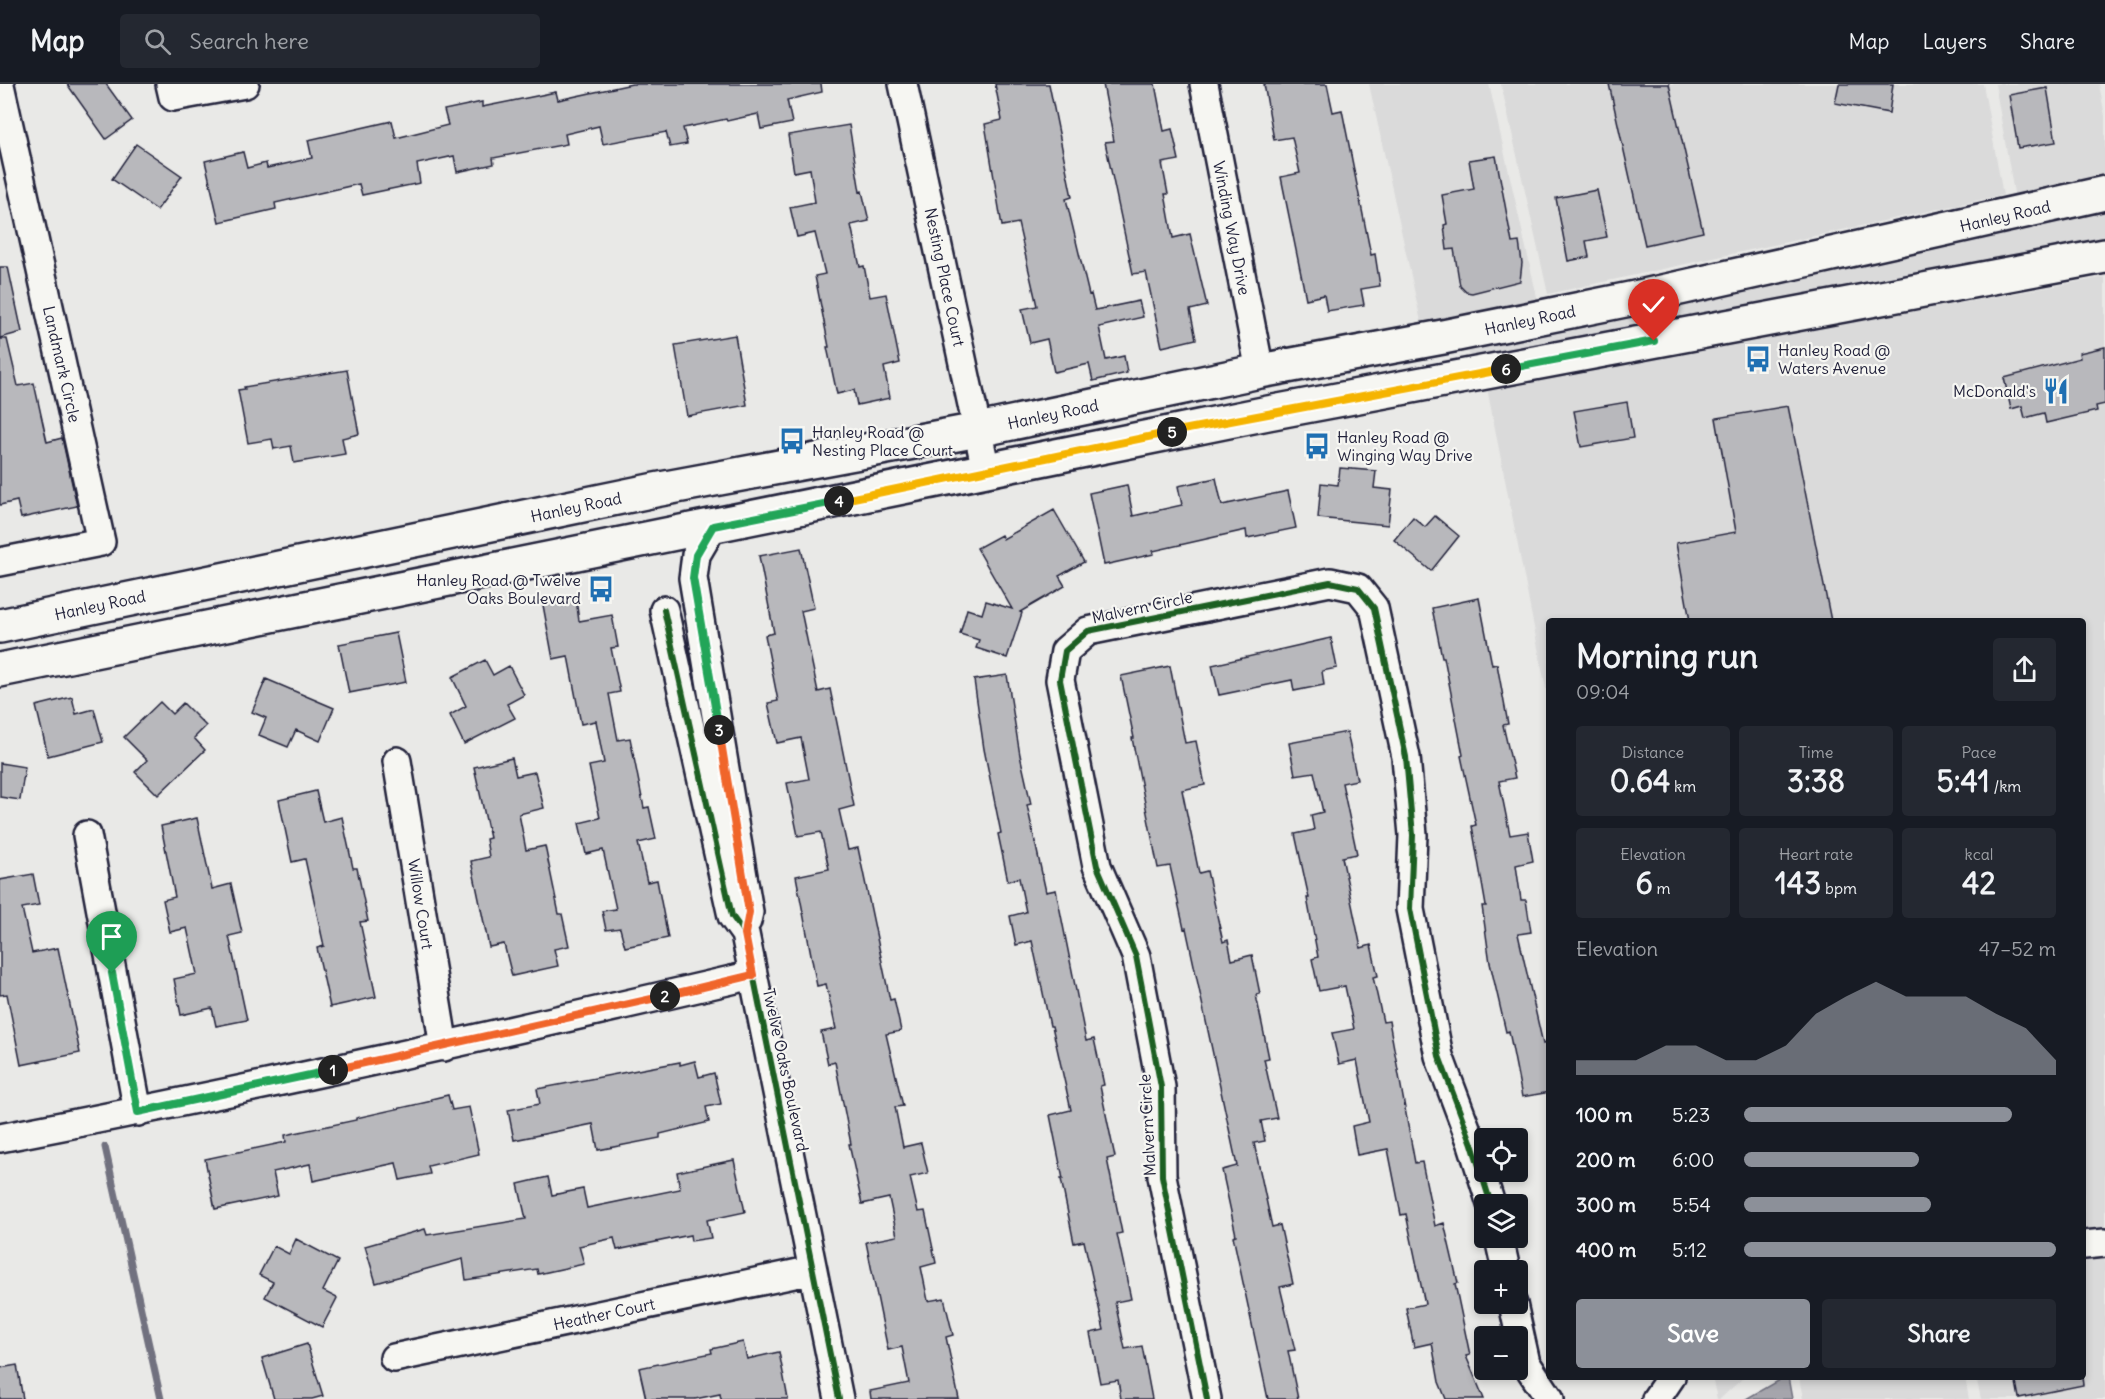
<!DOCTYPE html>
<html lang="en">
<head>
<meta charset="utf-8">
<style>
	body { margin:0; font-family:Delius,sans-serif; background:#242831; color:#f1f3f6; height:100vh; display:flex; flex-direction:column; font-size:22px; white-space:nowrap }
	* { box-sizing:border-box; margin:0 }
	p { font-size:20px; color:#9ea1a6 }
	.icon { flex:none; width:33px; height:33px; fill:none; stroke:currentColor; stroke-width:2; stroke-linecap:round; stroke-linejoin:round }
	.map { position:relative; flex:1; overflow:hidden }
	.drawer { position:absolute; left:1546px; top:534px; width:540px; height:762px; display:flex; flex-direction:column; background:#171b24; border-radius:6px; box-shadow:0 3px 9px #0003 }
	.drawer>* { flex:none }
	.tools { position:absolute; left:1474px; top:1044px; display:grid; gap:12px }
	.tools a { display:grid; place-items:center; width:54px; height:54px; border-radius:6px; background:#171b24; box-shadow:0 3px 9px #0003; font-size:30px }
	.pin { position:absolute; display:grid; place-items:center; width:51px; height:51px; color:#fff; margin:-62px -26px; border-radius:50% 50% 50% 0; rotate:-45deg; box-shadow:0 0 6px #0007 }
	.pin .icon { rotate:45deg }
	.km { position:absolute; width:30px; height:30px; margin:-15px; border-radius:50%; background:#222; color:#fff; font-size:16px; line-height:30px; text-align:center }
	.round { display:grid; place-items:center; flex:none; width:63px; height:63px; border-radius:6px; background:#242831 }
	.overview { display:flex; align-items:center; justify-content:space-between; height:102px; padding:0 30px }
	h1 { font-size:33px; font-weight:800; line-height:45px }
	.metrics { display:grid; grid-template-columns:repeat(3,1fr); gap:9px; height:102px; padding:6px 30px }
	.metrics div { display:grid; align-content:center; border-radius:6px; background:#242831; text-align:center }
	.metrics b { font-size:30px; font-weight:800 }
	.metrics small { font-size:16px; font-weight:400 }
	.metrics p { font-size:16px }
	.chart { height:168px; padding:12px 30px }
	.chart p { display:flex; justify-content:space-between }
	.chart svg { width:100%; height:108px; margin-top:6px; fill:#8c9099; opacity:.7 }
	.button { display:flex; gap:12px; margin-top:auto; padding:12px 30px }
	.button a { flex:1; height:69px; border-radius:6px; background:#8c9099; color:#fff; font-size:24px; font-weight:800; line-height:69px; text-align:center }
	.button a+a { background:#242831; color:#f1f3f6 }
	ul { padding:0 30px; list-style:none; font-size:20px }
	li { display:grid; grid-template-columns:96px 72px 1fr; align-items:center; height:45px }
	li i { height:15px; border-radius:8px; background:#8c9099 }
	header { display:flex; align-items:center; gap:36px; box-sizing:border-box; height:84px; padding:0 30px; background:#171b24; border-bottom:2px solid #363941 }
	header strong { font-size:28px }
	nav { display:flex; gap:33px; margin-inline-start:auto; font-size:21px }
	.search { width:420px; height:54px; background:#242831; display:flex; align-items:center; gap:15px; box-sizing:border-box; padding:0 21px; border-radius:6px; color:#9ea1a6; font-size:22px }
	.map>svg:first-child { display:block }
	.built { fill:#dadada }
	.water { fill:#a5a5ac; stroke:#71717f; stroke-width:1.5 }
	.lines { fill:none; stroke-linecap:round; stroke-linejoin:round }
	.stream { stroke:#71717f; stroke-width:7 }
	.building { fill:#b8b8bc; stroke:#22223b; stroke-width:1.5 }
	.minor-casing { stroke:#22223b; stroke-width:32 }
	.major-casing { stroke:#22223b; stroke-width:38 }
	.minor { stroke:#f6f6f2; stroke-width:27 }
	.major { stroke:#f6f6f2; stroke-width:33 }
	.cycleway-casing { stroke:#f6f6f2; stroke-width:10 }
	.cycleway { stroke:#1b5e20; stroke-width:6 }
	.split-1-casing { stroke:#fff; stroke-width:12 }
	.split-2-casing { stroke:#fff; stroke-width:12 }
	.split-3-casing { stroke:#fff; stroke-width:12 }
	.split-4-casing { stroke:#fff; stroke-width:12 }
	.split-5-casing { stroke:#fff; stroke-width:12 }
	.split-6-casing { stroke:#fff; stroke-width:12 }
	.split-7-casing { stroke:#fff; stroke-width:12 }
	.split-1 { stroke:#22a559; stroke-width:8 }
	.split-2 { stroke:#f0652b; stroke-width:8 }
	.split-3 { stroke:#f0652b; stroke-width:8 }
	.split-4 { stroke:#22a559; stroke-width:8 }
	.split-5 { stroke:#f5b400; stroke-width:8 }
	.split-6 { stroke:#f5b400; stroke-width:8 }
	.split-7 { stroke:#22a559; stroke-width:8 }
	.labels { text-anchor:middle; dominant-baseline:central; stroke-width:4.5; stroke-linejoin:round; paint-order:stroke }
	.street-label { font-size:16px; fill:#22223b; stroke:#f6f6f2 }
	.poi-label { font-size:16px; fill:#22223b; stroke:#f6f6f2; text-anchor:start }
</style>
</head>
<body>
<header>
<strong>Map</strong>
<div class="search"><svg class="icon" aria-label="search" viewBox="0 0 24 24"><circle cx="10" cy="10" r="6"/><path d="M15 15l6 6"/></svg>Search here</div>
<nav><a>Map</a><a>Layers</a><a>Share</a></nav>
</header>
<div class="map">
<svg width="2105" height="1315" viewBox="0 0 2105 1315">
	<rect width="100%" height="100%" fill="#e9e9e7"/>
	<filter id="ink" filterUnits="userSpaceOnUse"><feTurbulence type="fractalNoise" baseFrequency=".0167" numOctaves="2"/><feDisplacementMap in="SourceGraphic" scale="12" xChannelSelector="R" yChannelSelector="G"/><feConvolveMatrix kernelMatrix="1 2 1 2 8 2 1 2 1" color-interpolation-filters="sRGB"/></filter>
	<g filter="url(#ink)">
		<path class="built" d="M1369,0H1489L1537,213L1540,218L1422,242Z
			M1501,0H1983L2003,111L1548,210Z
			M1995,0H2099L2105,32V97L2013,115L2014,109Z
			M2105,121V161L1471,279L1467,260Z
			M2105,193V1315H1981L1976,1293H2084V537H1550L1549,620L1487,304Z
			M1712,1293H1744L1720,1315H1717Z
			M1799,1293H1965L1969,1315H1803Z"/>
		<path class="water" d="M1784,1293H1788L1792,1315H1746Z"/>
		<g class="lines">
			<path class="stream" d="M105,1063L161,1315"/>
		</g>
		<path class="building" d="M67,0H106L132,36L106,55Z
			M632,0H821L822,8L787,16L792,39L761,45L758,30L727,37L726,35L683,44L687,60L670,63L666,48L603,60L599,42L565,50L567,60L493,74L494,80L457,88L454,72L417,80L420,99L362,111L359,100L275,119L276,125L219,138L205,77L243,68L247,84L266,79L267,84L312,74L308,56L392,37L396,54L448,41L444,26L482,18V23L556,8L558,16Z
			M995,0H1049L1072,113L1066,115L1089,211L1091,210L1095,226L1139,217L1143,233L1099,243L1106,276L1124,272L1127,289L1093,297L1089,280L1054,288L1047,255L1030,259L1022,225L1037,222L1018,139L1002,142L985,40L1002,36Z
			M1103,0H1155L1164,47L1172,45L1179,76L1162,79L1168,110H1165L1173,154L1190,150L1207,222L1190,226L1196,255L1162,263L1146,188L1133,190L1105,58L1114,57Z
			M1264,0H1327L1333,28L1342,26L1371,171L1375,170L1380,202L1361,205L1364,221L1327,227L1324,211L1306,215L1281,93L1300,89L1292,53L1274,56Z
			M1609,0H1669L1703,148L1645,161Z
			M1839,0H1893L1889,29L1835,19Z
			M2047,4L2056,58L2018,64L2009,11Z
			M849,41L860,108L862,107L869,137L851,141L860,183L864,182L870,213L886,210L900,279L884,283L890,314L857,321L854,306L837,310L827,263H829L815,192L825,190L815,149L797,153L790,123L815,118L810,85L794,88L788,51Z
			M136,60L182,92L157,126L112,95Z
			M1496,72L1512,159L1519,158L1522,179L1520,197L1472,209L1466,208L1460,202L1454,165L1447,166L1444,141L1447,140L1442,111L1474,105L1469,76Z
			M1597,106L1607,153L1586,157L1589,173L1568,177L1556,114Z
			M0,183H8L22,248L0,254Z
			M735,251L747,321L687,332L675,261Z
			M0,255H7L18,302L34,299L47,358L62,354L77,422L21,434L17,417L0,421Z
			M2105,263V320L2096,322L2097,327L2046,339L2044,329L2025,334L2022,322L2011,325L2004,294L2080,274L2079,269Z
			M347,286L359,350L342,354L345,370L294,379L291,362L274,365L272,355L248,359L238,306L245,305L244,303Z
			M1627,318L1633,354L1581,363L1574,327Z
			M1788,322L1831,537H1690L1676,459L1736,448L1716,334Z
			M1340,384L1376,387L1374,404L1392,406L1388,441L1318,434L1321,399L1338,401Z
			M1216,394L1222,421L1288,407L1296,444L1247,454L1246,446L1153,467L1154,470L1104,481L1089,409L1127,401L1133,432L1182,421L1178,402Z
			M1054,426L1084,478L1059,492L1065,502L1020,528L1022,529L1007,574L976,564L979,556L960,550L967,525L982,530L986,517L1012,525L977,464L1001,451L1003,455Z
			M1435,432L1459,452L1431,487L1394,456L1413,433L1425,443Z
			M801,464L814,524L801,527L818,608L830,605L854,722L839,726L848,766L858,764L890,916L894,915L901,947L886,950L903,1022L895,1023L903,1063L921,1059L928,1089L910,1093L918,1128L925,1127L936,1179L921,1183L928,1217L944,1214L953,1251L946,1253L959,1315H871L870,1307L909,1299L902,1263L888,1266L866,1158L897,1152L889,1114L862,1120L849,1060H851L835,978L828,980L821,948L836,945L826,900L817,902L796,792L829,785L821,748L798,752L787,699L809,695L801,654L777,659L768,619L778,617L765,551L774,549L759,472Z
			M1479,514L1492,581L1497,580L1508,640L1503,641L1515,694L1499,697L1510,751L1528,748L1533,777L1516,781L1521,816H1526L1531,848L1518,850L1543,960L1550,958V1008L1522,1013L1509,947L1506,948L1490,879L1482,822H1486L1472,742L1476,741L1461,672L1463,671L1444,573H1442L1432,524Z
			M576,515L579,537L612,531L618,563L611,564L620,608L609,610L618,656L630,654L644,724L649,723L656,755L638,759L647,798L657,796L668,854L625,863L620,844L606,846L602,827L616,825L603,766L586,770L579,739L600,734L589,682L604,679L596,637L581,640L568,572L553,575L543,521Z
			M396,549L406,598L349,609L339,560Z
			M1331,554L1337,584L1322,587L1324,601L1294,607L1292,596L1219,611L1212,581Z
			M485,576L493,591L509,582L524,611L507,620L515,634L464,660L450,631L466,622L452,593Z
			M1170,582L1185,659L1196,657L1205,701L1182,706L1199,789L1207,787L1223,858L1228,856L1232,876L1252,871L1260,910L1256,911L1269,974L1264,975L1277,1034L1261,1037L1265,1057L1254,1059L1272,1143L1280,1141L1293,1200L1280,1203L1295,1266L1288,1267L1298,1315H1268L1233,1152L1236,1151L1222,1086L1237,1082L1186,844L1184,845L1170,782L1158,784L1132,654H1134L1121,592Z
			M1007,591L1020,671L1031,720L1027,721L1046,808L1056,806L1086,957L1094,955L1104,1001L1100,1002L1115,1073L1107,1075L1122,1149L1117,1150L1131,1215L1115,1218L1125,1265L1142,1262L1152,1315H1121L1118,1296L1100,1299L1090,1249L1104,1246L1084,1157L1074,1159L1061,1095H1063L1050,1031L1071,1026L1052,942H1050L1032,857L1016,861L1010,832L1026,828L1019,794L1008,797L998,750L1001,749L984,665L974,596Z
			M266,595L334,624L320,657L296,646L288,663L259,651L266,634L252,628Z
			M72,613L76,630L94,625L103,658L48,672L36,622Z
			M160,618L172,630L183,619L206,642L194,654L205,666L158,711L135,688L147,676L124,653Z
			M1347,648L1357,696L1342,699L1357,770L1342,773L1361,864L1371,861L1378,892L1373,893L1383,938L1389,937L1415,1079L1422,1078L1435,1142L1444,1139L1458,1199L1455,1200L1470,1271L1466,1272L1484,1315H1446L1439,1298L1432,1259L1414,1263L1406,1224L1425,1220L1406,1130L1401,1131L1388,1065L1357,1071L1352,1042L1369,1038L1357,976L1339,980L1332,949L1354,945L1345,902L1319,907L1312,875L1318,873L1307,814H1309L1295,750L1314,746L1311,731L1323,728L1314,688L1295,691L1289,659Z
			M512,674L516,692L535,688L544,724L519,730L526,766L545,762L559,830H562L569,862L554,865L558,882L512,892L504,860L489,863L471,777L489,773L486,755L490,754L474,683Z
			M0,679L25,683L20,716L0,713Z
			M316,707L323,738L342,733L353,784H357L368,837L360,838L376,913L330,923L317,864L324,862L305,775L292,778L279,716Z
			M197,734L212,805L231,800L242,849L229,852L247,936L216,942L212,924L181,931L174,895L197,890L187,844L170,848L163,816L175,813L161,742Z
			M33,790L39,821L22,824L32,869L58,864L80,969L21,981L7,910L0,911V796Z
			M695,977L699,993L714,989L721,1020L706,1023L709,1038L660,1050V1054L598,1066L593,1040L514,1056L508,1026L540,1020L537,1005L680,978V981Z
			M448,1011L452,1026L469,1023L479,1070L428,1082L430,1090L400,1096L396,1079L313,1097L310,1080L273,1088L278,1112L215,1125L205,1075L286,1058L285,1051L356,1036V1034L432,1017L431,1015Z
			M734,1076L745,1128L707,1136L711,1154L691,1157L690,1151L617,1166L614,1154L579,1162L584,1180L538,1190L537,1185L466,1196L463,1175L376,1199L365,1162L425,1145L427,1151L526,1135L518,1100L548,1093L552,1111L583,1105L587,1124L680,1105L677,1088Z
			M296,1155L338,1177L323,1207L337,1214L322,1243L265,1213L273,1198L259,1191L274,1162L289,1170Z
			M743,1258L747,1275L779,1268L788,1315H721L720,1310L695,1315H646L639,1284L712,1269L711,1265Z
			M307,1260L323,1312L312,1315H274L262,1274Z
			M17,1281L23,1315H0V1284Z
			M2015,1293H2082L2083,1301L2019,1314Z"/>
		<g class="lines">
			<g class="minor-casing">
				<path id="minor" d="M170,0L173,13L245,0
					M903,0L986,386
					M1204,0L1260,287
					M0,1L101,458L0,478
					M713,442L696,471L693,494L749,828L747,837
					M664,526L732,832L745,850L839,1315
					M397,677L444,963
					M87,751L138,1028
					M0,1054C252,1006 503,949 753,891
					M1499,1154L1506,1186
					M2084,1161L2105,1159
					M1513,1220L1526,1279L1550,1315
					M394,1274L813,1186
					M1207,1315L1162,1092L1161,1003L1136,872L1097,782L1060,596L1065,567L1088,547L1330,498L1358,504L1374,524L1406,673L1413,751L1410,825L1439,972L1472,1060L1491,1120
					M1656,1315L1671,1293"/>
			</g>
			<g class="major-casing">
				<path id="major" d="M0,542L655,406L978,346L1260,287L1443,253L1635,214L2105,109
					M0,586L1268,329L2105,172"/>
			</g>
			<use href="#minor" class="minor"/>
			<use href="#major" class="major"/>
			<g class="cycleway-casing">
				<path id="cycleway" d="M664,526L732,832L745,850L839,1315
					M1207,1315L1162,1092L1161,1003L1136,872L1097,782L1060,596L1065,567L1088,547L1330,498L1358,504L1374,524L1406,673L1413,751L1410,825L1439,972L1472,1060L1491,1120"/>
			</g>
			<use href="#cycleway" class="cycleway"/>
		</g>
	</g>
	<g class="lines" filter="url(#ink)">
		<g class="split-1-casing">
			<path id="split-1" d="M112,889L138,1028L333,986"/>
		</g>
		<g class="split-2-casing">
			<path id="split-2" d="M333,986L665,912"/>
		</g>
		<g class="split-3-casing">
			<path id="split-3" d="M665,912L753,891L745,850L749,828L719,646"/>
		</g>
		<g class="split-4-casing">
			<path id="split-4" d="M719,646L693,494L696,471L713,442L839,417"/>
		</g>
		<g class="split-5-casing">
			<path id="split-5" d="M839,417L1172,348"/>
		</g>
		<g class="split-6-casing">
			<path id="split-6" d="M1172,348L1506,285"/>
		</g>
		<g class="split-7-casing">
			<path id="split-7" d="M1506,285L1654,257"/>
		</g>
		<use href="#split-1" class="split-1"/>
		<use href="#split-2" class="split-2"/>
		<use href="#split-3" class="split-3"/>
		<use href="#split-4" class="split-4"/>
		<use href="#split-5" class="split-5"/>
		<use href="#split-6" class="split-6"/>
		<use href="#split-7" class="split-7"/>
	</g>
	<defs>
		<g id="bus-bare" transform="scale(2.07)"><path d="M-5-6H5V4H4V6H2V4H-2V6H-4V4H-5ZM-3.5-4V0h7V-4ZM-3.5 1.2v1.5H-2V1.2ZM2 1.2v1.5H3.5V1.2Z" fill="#1f6fb2" stroke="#f6f6f2" stroke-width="2.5" paint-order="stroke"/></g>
		<g id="restaurant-bare" transform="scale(2.07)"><path d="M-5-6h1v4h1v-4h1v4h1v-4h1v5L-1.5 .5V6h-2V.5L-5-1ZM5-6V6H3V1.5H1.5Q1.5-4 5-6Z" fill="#1f6fb2" stroke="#f6f6f2" stroke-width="2.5" paint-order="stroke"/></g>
	</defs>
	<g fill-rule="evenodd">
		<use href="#bus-bare" x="1758" y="275"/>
		<use href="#restaurant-bare" x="2056" y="307"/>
		<use href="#bus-bare" x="792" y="357"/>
		<use href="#bus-bare" x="1317" y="362"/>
		<use href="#bus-bare" x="601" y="505"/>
	</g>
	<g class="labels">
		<g class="street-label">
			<text transform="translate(2005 132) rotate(-13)">Hanley Road</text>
			<text transform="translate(1232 144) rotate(79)">Winding Way Drive</text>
			<text transform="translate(945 193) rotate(78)">Nesting Place Court</text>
			<text transform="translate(1530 236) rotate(-12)">Hanley Road</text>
			<text transform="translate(62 280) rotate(77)">Landmark Circle</text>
			<text transform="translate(1053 330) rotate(-12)">Hanley Road</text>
			<text transform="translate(576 423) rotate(-12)">Hanley Road</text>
			<text transform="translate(100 521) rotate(-12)">Hanley Road</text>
			<text transform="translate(1142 523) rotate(-12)">Malvern Circle</text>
			<text transform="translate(421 820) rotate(81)">Willow Court</text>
			<text transform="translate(786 986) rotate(78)">Twelve Oaks Boulevard</text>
			<text transform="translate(1147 1041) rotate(-93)">Malvern Circle</text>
			<text transform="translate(604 1230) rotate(-12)">Heather Court</text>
		</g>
		<g class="poi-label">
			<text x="1778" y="266">Hanley Road @<tspan x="1778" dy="18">Waters Avenue</tspan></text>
			<text x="2036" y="307" text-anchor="end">McDonald's</text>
			<text x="812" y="348">Hanley Road @<tspan x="812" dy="18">Nesting Place Court</tspan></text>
			<text x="1337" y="353">Hanley Road @<tspan x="1337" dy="18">Winging Way Drive</tspan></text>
			<text x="581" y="496" text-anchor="end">Hanley Road @ Twelve<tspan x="581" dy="18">Oaks Boulevard</tspan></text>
		</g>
	</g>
</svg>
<div class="tools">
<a><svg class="icon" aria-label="locate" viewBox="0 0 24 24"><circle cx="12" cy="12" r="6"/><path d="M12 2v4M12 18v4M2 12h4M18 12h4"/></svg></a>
<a><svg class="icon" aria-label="layers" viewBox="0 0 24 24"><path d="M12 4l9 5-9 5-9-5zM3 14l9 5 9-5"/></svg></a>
<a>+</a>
<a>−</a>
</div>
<div class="pin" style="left:112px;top:889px;background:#1e9e55"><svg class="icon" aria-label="arrive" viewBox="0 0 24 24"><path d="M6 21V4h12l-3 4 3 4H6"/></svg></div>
<div class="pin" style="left:1654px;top:257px;background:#d93025"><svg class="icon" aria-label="check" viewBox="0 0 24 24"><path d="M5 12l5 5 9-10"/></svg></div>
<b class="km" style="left:333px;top:986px">1</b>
<b class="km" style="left:665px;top:912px">2</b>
<b class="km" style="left:719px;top:646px">3</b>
<b class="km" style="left:839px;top:417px">4</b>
<b class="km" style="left:1172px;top:348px">5</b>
<b class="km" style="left:1506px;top:285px">6</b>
<section class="drawer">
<div class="overview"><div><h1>Morning run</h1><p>09:04</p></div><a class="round"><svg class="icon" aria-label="share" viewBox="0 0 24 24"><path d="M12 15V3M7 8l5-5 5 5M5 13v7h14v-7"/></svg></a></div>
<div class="metrics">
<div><p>Distance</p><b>0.64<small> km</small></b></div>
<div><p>Time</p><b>3:38</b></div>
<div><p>Pace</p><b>5:41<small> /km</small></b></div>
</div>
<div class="metrics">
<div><p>Elevation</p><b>6<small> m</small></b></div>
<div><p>Heart rate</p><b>143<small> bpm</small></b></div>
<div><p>kcal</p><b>42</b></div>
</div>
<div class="chart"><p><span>Elevation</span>47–52 m</p>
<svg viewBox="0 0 160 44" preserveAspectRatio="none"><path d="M0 44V38L10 38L20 38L30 32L40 32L50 38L60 38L70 32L80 19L90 12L100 6L110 12L120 12L130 12L140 19L150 25L160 38V44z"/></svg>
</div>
<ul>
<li><b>100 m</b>5:23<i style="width:86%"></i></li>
<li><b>200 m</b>6:00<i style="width:56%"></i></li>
<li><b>300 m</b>5:54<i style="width:60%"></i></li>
<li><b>400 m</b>5:12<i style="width:100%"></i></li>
</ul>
<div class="button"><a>Save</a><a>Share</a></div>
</section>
</div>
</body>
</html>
